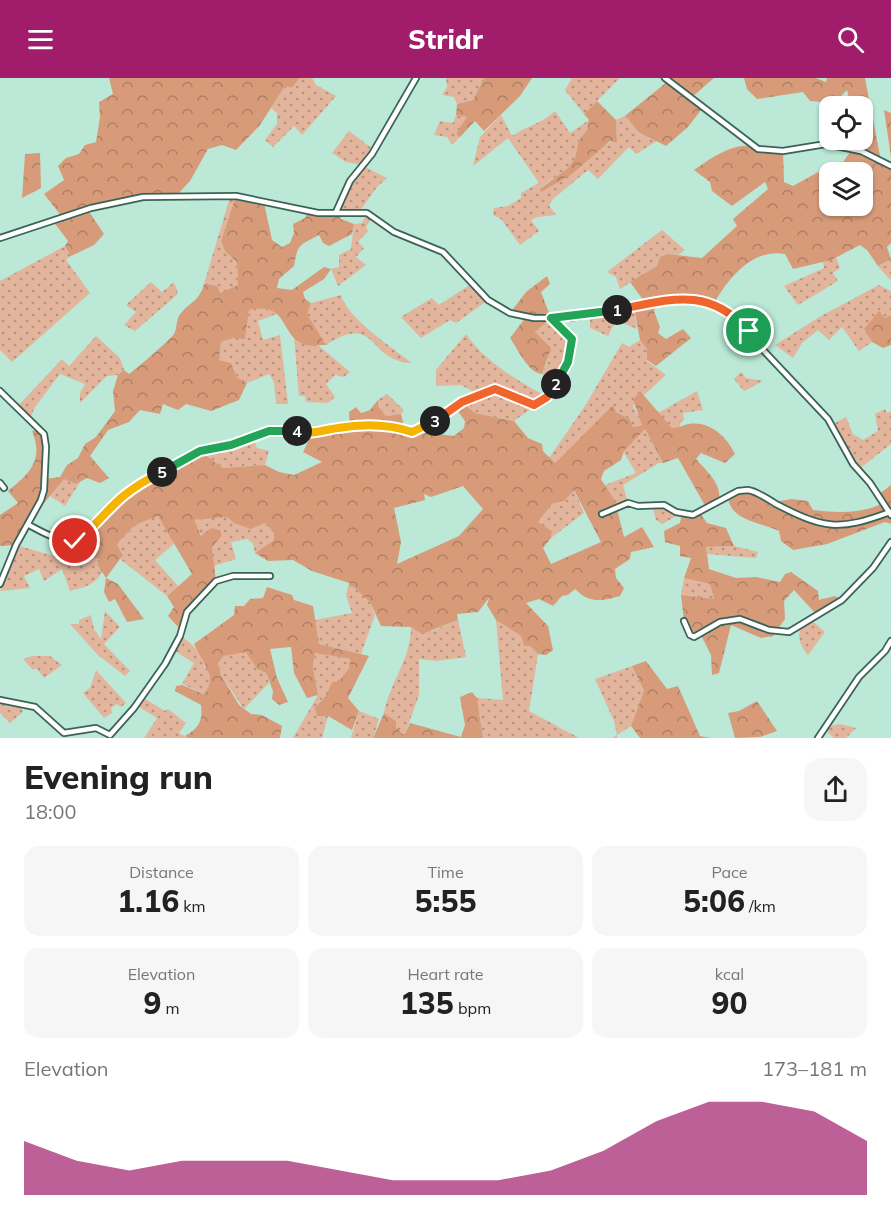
<!DOCTYPE html>
<html lang="en">
<head>
<meta charset="utf-8">
<style>
	body { margin:0; font-family:Mulish,sans-serif; background:#f6f6f6; color:#222; height:100vh; display:flex; flex-direction:column; font-size:22px; white-space:nowrap }
	* { box-sizing:border-box; margin:0 }
	p { font-size:20px; color:#767676 }
	.icon { flex:none; width:33px; height:33px; fill:none; stroke:currentColor; stroke-width:2; stroke-linecap:round; stroke-linejoin:round }
	.map { position:relative; height:660px; overflow:hidden }
	.details { display:flex; flex-direction:column; background:#fff; flex:1 }
	.details>* { flex:none }
	.controls { position:absolute; left:819px; top:18px; display:grid; gap:12px }
	.controls a { display:grid; place-items:center; width:54px; height:54px; border-radius:12px; background:#fff; box-shadow:0 2px 4px #0004; font-size:30px }
	.pin { position:absolute; display:grid; place-items:center; width:51px; height:51px; color:#fff; margin:-26px; border:3px solid #fff; border-radius:50%; box-shadow:0 2px 6px #0007 }
	.km { position:absolute; width:30px; height:30px; margin:-15px; border-radius:50%; background:#222; color:#fff; font-size:16px; line-height:30px; text-align:center }
	.round { display:grid; place-items:center; flex:none; width:63px; height:63px; border-radius:18px; background:#f6f6f6 }
	.overview { display:flex; align-items:center; justify-content:space-between; height:102px; padding:0 24px }
	h1 { font-size:33px; font-weight:800; line-height:45px }
	.figures { display:grid; grid-template-columns:repeat(3,1fr); gap:9px; height:102px; padding:6px 24px }
	.figures div { display:grid; align-content:center; border-radius:15px; background:#f6f6f6; text-align:center }
	.figures b { font-size:30px; font-weight:800 }
	.figures small { font-size:16px; font-weight:400 }
	.figures p { font-size:16px }
	.chart { height:168px; padding:12px 24px }
	.chart p { display:flex; justify-content:space-between }
	.chart svg { width:100%; height:108px; margin-top:6px; fill:#a11d6c; opacity:.7 }
	header { display:flex; justify-content:space-between; align-items:center; height:78px; padding:0 24px; background:#a11d6c; color:#fff; font-size:27px; font-weight:800 }
	.map>svg:first-child { display:block }
	.grass { fill:url(#grass-dots) }
	.forest { fill:url(#forest-crowns); fill-rule:evenodd }
	.lines { fill:none; stroke-linecap:round; stroke-linejoin:round }
	.minor-casing { stroke:#3a6355; stroke-width:8 }
	.minor { stroke:#fff; stroke-width:4.5 }
	.split-1-casing { stroke:#fff; stroke-width:12 }
	.split-2-casing { stroke:#fff; stroke-width:12 }
	.split-3-casing { stroke:#fff; stroke-width:12 }
	.split-4-casing { stroke:#fff; stroke-width:12 }
	.split-5-casing { stroke:#fff; stroke-width:12 }
	.split-6-casing { stroke:#fff; stroke-width:12 }
	.split-1 { stroke:#f0652b; stroke-width:8 }
	.split-2 { stroke:#22a559; stroke-width:8 }
	.split-3 { stroke:#f0652b; stroke-width:8 }
	.split-4 { stroke:#f5b400; stroke-width:8 }
	.split-5 { stroke:#22a559; stroke-width:8 }
	.split-6 { stroke:#f5b400; stroke-width:8 }
</style>
</head>
<body>
<header><svg class="icon" aria-label="menu" viewBox="0 0 24 24"><path d="M4 6h16M4 12h16M4 18h16"/></svg>Stridr<svg class="icon" aria-label="search" viewBox="0 0 24 24"><circle cx="10" cy="10" r="6"/><path d="M15 15l6 6"/></svg></header>
<div class="map">
<svg width="891" height="660" viewBox="0 0 891 660">
	<defs>
		<pattern id="grass-dots" width="8" height="8" patternUnits="userSpaceOnUse" patternTransform="scale(1.5)"><rect width="8" height="8" fill="#e2b59c"/><path d="M2 2h.1M6 6h.1" fill="none" stroke="#b79480" stroke-width="1.8" stroke-linecap="round"/></pattern>
		<pattern id="forest-crowns" width="20" height="18" patternUnits="userSpaceOnUse" patternTransform="scale(1.5)"><rect width="20" height="18" fill="#d79b7a"/><path d="M2 6a3 3 0 1 1 6 0M12 15a3 3 0 1 1 6 0" fill="none" stroke="#ae7f65"/></pattern>
	</defs>
	<rect width="100%" height="100%" fill="#bbe8d7"/>
	<path class="grass" d="M300,0H312L316,7L336,18L302,57L294,48L273,69L265,62L277,46V35L271,30L285,8L292,10Z
		M446,0H484L473,22L457,26L454,19L442,17L447,9Z
		M572,0H620L584,36L565,12Z
		M555,33L570,55L589,42L587,52L579,62L575,80L568,90L540,110C567,99 575,94 595,74C600,69 606,68 611,63H617L616,42L626,37C634,51 641,59 657,63L636,76L629,69L598,101L588,92L553,121L549,128L556,137L538,139L531,142L539,153L520,167L501,141L493,137L494,130L508,128L521,120V115L539,105L508,60L473,88L480,59L501,37L512,58C527,48 543,45 555,33Z
		M456,37L468,39L456,56L460,59L452,67L447,59L434,57L440,43L453,45Z
		M349,53L374,72L363,88L387,100L377,109L360,133L336,134L350,103L362,87L346,84L332,75Z
		M236,118L221,163L225,172L237,184L238,207L220,216L204,206L230,119Z
		M367,135L373,138L366,149L368,153L358,164L364,170L356,179L366,187L338,208L331,191L339,189V177L351,171L354,146L362,145Z
		M662,152L685,172L678,177L668,176L657,188L620,211L616,199L607,194Z
		M65,168L71,178L66,182L90,215L12,284L0,272V203Z
		M836,179L840,190L833,195L838,203L798,227L784,208L824,190L823,184Z
		M891,181V203L878,188Z
		M151,204L162,214L174,204L178,216L135,253L124,247L136,234L126,227Z
		M471,206L488,222L456,245L450,242L421,260L401,239L432,220L439,227Z
		M879,207L891,213V237L864,251L872,264L859,273L842,249L829,262L818,252L802,265L793,280L775,267L821,238Z
		M341,217C346,239 394,271 412,285C367,284 378,233 326,267L306,236L311,225Z
		M262,229L279,235L258,243L263,262L280,257L288,326H276L274,304L269,296L247,305L237,299L231,285L219,282L221,264L233,260H245L249,232Z
		M634,229L637,251L616,242L608,258L590,250V237Z
		M551,240L572,261L568,284L555,307L542,296L548,281L535,254Z
		M466,256C485,284 517,302 547,319L514,343L475,335L462,324L478,316L461,307L436,308V292Z
		M96,258L120,280L124,292L118,297L107,298L80,325V315L85,306L60,296L35,329L29,342L16,330L62,281L69,288Z
		M294,258L304,266L318,267L350,294L344,299L335,297L326,306L335,319L328,325L306,324L305,318H299Z
		M640,262L647,271V283L666,297L644,317L640,314L633,328L643,346L633,349L630,341L616,334L613,327L555,385L549,380L585,328L622,265L629,269Z
		M741,294L746,300L763,303L744,313L734,301Z
		M697,313L703,332L683,335L684,342L680,345V350H672L658,335Z
		M387,316L404,332L401,336L386,338L378,328V322Z
		M885,331L887,335L891,333V366L858,392L831,347L846,339L853,356L863,362L878,353L875,336Z
		M645,351L663,385H659L623,407L628,425L615,429L605,407L636,395L623,373Z
		M253,359L257,370L269,373L265,387L223,390L200,373Z
		M64,400L76,406L80,404L65,428L50,418Z
		M574,412L584,435L551,460L552,453L537,445L552,426Z
		M652,426L682,435L662,446L656,442Z
		M158,438L175,465L155,482L178,508L167,518L120,481L123,476L117,466L135,447Z
		M227,439L234,445H265L274,455V462L255,475L253,466L248,461L231,464L236,481L214,488L212,469L222,458L202,459L193,442Z
		M16,467L61,480L73,476C83,481 92,477 100,482L97,486L102,494C94,508 84,509 70,513L62,491L44,503L39,491L24,498L30,510L0,513Z
		M734,468L758,474L756,480L707,476L706,469Z
		M684,500L710,506L714,522L681,517Z
		M349,505L370,524L375,537L361,576L319,566L315,542L352,535L346,517Z
		M105,533L120,549L104,566L130,593L125,598L98,577L70,546H79V542L91,537L94,551L101,561Z
		M810,541L825,554L808,577C797,564 795,551 810,541Z
		M458,542L466,579L436,583L419,581V617L405,656H402L396,649V643L384,635C390,604 411,581 411,549L432,553Z
		M496,542L521,558L524,568H530L538,576L529,633L579,660H483L477,620L503,622Z
		M180,558C198,568 220,596 205,616L182,606L194,585L172,571Z
		M246,573L257,591L266,595L269,605L244,631L221,597L218,585L224,578Z
		M315,575L350,581L349,590L339,603L332,604L326,617L319,624L328,638L322,660H293L318,617L313,589Z
		M32,578H50L62,587L44,600L36,590L33,592L23,581Z
		M632,588L644,614L631,648L617,657V660H612L617,657L614,643L595,601Z
		M96,592L126,625L121,629L117,626L111,630L112,635L104,640L83,615L90,610Z
		M140,618L165,633L168,631L186,645L179,655L188,660H144L157,640L136,627Z
		M0,622L18,624L23,634L10,645L0,635Z
		M359,633L379,641L373,660H351Z
		M840,646L856,650L846,660H834L824,651L826,649Z"/>
	<path class="forest" d="M109,0H300L292,10L285,8L260,47L236,72L222,67L208,71L190,103L177,117L143,119L88,132L104,156L94,167L71,178L65,168L68,163L53,143L59,141V135L44,116L64,102L58,88L66,80L79,76L85,67L96,64L100,39L99,24L113,16Z
		M484,0H532L520,18L484,53L475,43L460,59L456,56L467,39L456,37L457,26L473,22Z
		M672,0H714L692,19L704,28L688,49L666,68C645,56 640,61 626,37Z
		M744,0H816L826,4L827,0H865L881,83L891,88V165L887,169L891,181L878,188L867,172L860,167L831,182L793,191L785,176C752,170 729,200 714,225L658,224L654,233L660,249L658,255L666,261L683,251L691,260L656,288L647,282V271L640,262L634,229L646,226L630,204L657,188L660,179L668,176L702,180L737,148L733,141L768,111L765,104L732,128L712,113L710,104L694,92C708,82 732,65 750,68C761,69 772,72 783,73L784,104L793,108L820,93L829,96L830,128H862V94H836L853,70L861,72L859,62H862V28H851L847,12L834,25L810,23L803,14L757,21L747,11Z
		M597,23L616,42L617,64L610,63L572,96L541,114L540,111L568,90L575,80L579,62L587,52L589,42L584,36Z
		M884,32L891,35V79Z
		M40,75L41,110L22,120L25,76Z
		M236,118L264,125L272,162L282,169L290,165L294,155L293,146L305,140L309,133L336,134L341,141L354,146L352,156L329,168L323,165L319,157C299,168 298,165 294,188L279,201L277,210L292,212L324,189L331,191L324,201L303,214L305,221L311,225L307,236L326,267C320,267 312,268 306,267C278,258 290,223 249,232L245,261L233,260L221,264L219,282L231,285L237,299L247,305L239,322L211,333L186,326L178,332L163,326L160,336L140,332L129,344L108,352L90,378L109,400L100,405L87,400L76,406L64,401L45,424L41,422L16,467L0,468V437L18,425L8,413C30,395 44,382 32,353L41,351L44,356L45,401L60,399L67,387L78,380L85,366L96,359L115,333L113,313L118,297L124,292L129,296C135,292 173,259 174,256C177,251 176,243 179,238C188,224 199,225 204,206L217,208L220,215L238,207L237,184L225,173L221,163Z
		M547,198L550,206L541,214L551,240L535,254L551,270L542,296C528,295 518,271 510,260L526,239L510,235L526,214Z
		M879,233L885,240L891,237V267L883,270L872,264L864,251Z
		M640,313L672,350C678,350 680,348 685,347C708,340 727,359 735,376L725,385L701,375L696,381C708,395 722,405 719,424L707,431L678,380L663,385L645,351L624,373L621,382L604,393L601,401L615,423L624,459L642,449L654,469L631,474L630,481L615,491L616,500L624,510L620,518C602,523 590,526 575,511L568,517L562,518L553,528L539,521L526,525L548,548L553,572L546,577L538,576L530,568H524L521,558L496,542L487,527L489,520L478,534L457,536L458,542L422,556L411,549L381,548L370,524L349,505L312,493L293,482L268,483L255,475L274,462V455L265,445L251,451L234,445L227,439L194,442L201,458L211,450L220,452L222,458L212,469L216,503L187,534L181,552L168,538L174,529L167,518L192,496L158,438L135,447L117,466L123,477L106,500L118,506L144,541L127,544L115,521L109,524L104,514L106,500L97,486L100,482C91,476 82,481 73,476L75,463L82,460L103,435L109,436L133,410L200,373L223,390L265,387L279,394L294,397L322,384L303,374L312,356L350,350L349,334L356,329L361,335L370,332L378,322V328L386,338L401,336L405,352L454,358L464,350L465,343L454,328L462,324L475,335L514,343L528,360L542,366L543,373L555,385L613,327L616,334L630,341L633,349L642,347L633,322ZM463,408L483,431L459,458L397,486L401,464L394,430L425,422L424,416L431,419ZM574,412L601,464L551,486L543,470L551,460L552,453L538,444L552,426L565,422Z
		M891,407V446L885,444L827,466L793,472L781,463L779,453C761,444 729,443 728,418L748,412L774,424L792,421L808,423L813,432C836,435 863,436 883,425L878,417Z
		M682,435H700L707,445L726,450L734,468L706,469L709,491L736,500L756,499L780,504L785,496L791,494L818,513L819,522L835,518L842,522L816,536L794,512L784,523L785,541L773,558L761,560L731,547L719,595L712,597L711,577L701,557L692,558L684,543L681,517L714,521L710,506L684,500L691,480L680,478V468L665,464L664,453L680,445Z
		M267,509L292,517L294,522L313,528L319,566L369,578L348,620L359,633L352,652L328,638H317L315,630L326,617L332,604L339,603L349,590L350,581L315,575L313,589L318,617L307,620L294,595L291,569L270,571L277,600L288,624L279,627L272,621L273,613L266,595L257,591L246,574L224,578L218,585L221,597L239,627L251,636L262,637L282,648L280,660H188L185,658C199,650 203,643 201,627L175,613L176,608L182,607L204,616C219,598 202,584 194,566L234,537L235,528H244L250,521L263,520Z
		M646,583L667,611L678,608L700,658L710,660H640L631,648L644,613L632,588Z
		M472,614L477,620L483,660H373L384,635L396,643V649L402,656H405L410,645L461,659L465,647L460,619Z
		M757,623L777,653L760,659L735,660L728,635L739,633Z"/>
	<g class="lines">
		<g class="minor-casing">
			<path id="minor" d="M665,0L758,71L783,73L826,66L861,73L891,88
				M336,134L350,103L372,76L416,0
				M0,160L91,130L143,119L236,118L318,135H367L394,154L443,174L488,222L510,235L534,240H570L672,222L714,225L742,245L764,273L828,341L853,386L870,405L891,437
				M0,313L44,356L46,369L44,412L41,422L16,467L0,506
				M0,405L4,410
				M602,436L628,425L638,428L664,427L676,434L693,437L738,413L748,412C756,413 768,421 776,426C824,451 839,453 890,434
				M29,447C44,455 65,468 82,460L103,435L133,410L200,373L231,367L269,353L295,352L312,356L363,347L394,349L412,354L419,353L462,324L495,311L534,327C558,318 570,285 572,261L552,241
				M684,543L690,557L694,559L720,544L740,541L769,552L789,554L842,522L873,490L891,464
				M0,622L35,629L64,655L96,650L110,657
				M110,657L134,630L165,586L180,558L187,534L216,503L233,498H270
				M818,660L859,599L885,573L891,563"/>
		</g>
		<use href="#minor" class="minor"/>
	</g>
	<g class="lines">
		<g class="split-1-casing">
			<path id="split-1" d="M617,232C672,221 708,208 749,253"/>
		</g>
		<g class="split-2-casing">
			<path id="split-2" d="M556,306L568,284L572,261L551,240L617,232"/>
		</g>
		<g class="split-3-casing">
			<path id="split-3" d="M435,343L462,324L495,311L534,327L547,319L556,306"/>
		</g>
		<g class="split-4-casing">
			<path id="split-4" d="M297,353C313,357 322,352 338,350C362,346 388,346 412,354L435,343"/>
		</g>
		<g class="split-5-casing">
			<path id="split-5" d="M162,394L200,373L231,367L269,353H297"/>
		</g>
		<g class="split-6-casing">
			<path id="split-6" d="M75,463L82,460C112,429 121,414 162,394"/>
		</g>
		<use href="#split-1" class="split-1"/>
		<use href="#split-2" class="split-2"/>
		<use href="#split-3" class="split-3"/>
		<use href="#split-4" class="split-4"/>
		<use href="#split-5" class="split-5"/>
		<use href="#split-6" class="split-6"/>
	</g>
</svg>
<div class="controls">
<a><svg class="icon" aria-label="locate" viewBox="0 0 24 24"><circle cx="12" cy="12" r="6"/><path d="M12 2v4M12 18v4M2 12h4M18 12h4"/></svg></a>
<a><svg class="icon" aria-label="layers" viewBox="0 0 24 24"><path d="M12 4l9 5-9 5-9-5zM3 14l9 5 9-5"/></svg></a>
</div>
<div class="pin" style="left:749px;top:253px;background:#1e9e55"><svg class="icon" aria-label="arrive" viewBox="0 0 24 24"><path d="M6 21V4h12l-3 4 3 4H6"/></svg></div>
<div class="pin" style="left:75px;top:463px;background:#d93025"><svg class="icon" aria-label="check" viewBox="0 0 24 24"><path d="M5 12l5 5 9-10"/></svg></div>
<b class="km" style="left:617px;top:232px">1</b>
<b class="km" style="left:556px;top:306px">2</b>
<b class="km" style="left:435px;top:343px">3</b>
<b class="km" style="left:297px;top:353px">4</b>
<b class="km" style="left:162px;top:394px">5</b>
</div>
<section class="details">
<div class="overview"><div><h1>Evening run</h1><p>18:00</p></div><a class="round"><svg class="icon" aria-label="share" viewBox="0 0 24 24"><path d="M12 15V3M7 8l5-5 5 5M5 13v7h14v-7"/></svg></a></div>
<div class="figures">
<div><p>Distance</p><b>1.16<small> km</small></b></div>
<div><p>Time</p><b>5:55</b></div>
<div><p>Pace</p><b>5:06<small> /km</small></b></div>
</div>
<div class="figures">
<div><p>Elevation</p><b>9<small> m</small></b></div>
<div><p>Heart rate</p><b>135<small> bpm</small></b></div>
<div><p>kcal</p><b>90</b></div>
</div>
<div class="chart"><p><span>Elevation</span>173–181 m</p>
<svg viewBox="0 0 160 44" preserveAspectRatio="none"><path d="M0 44V22L10 30L20 34L30 30L40 30L50 30L60 34L70 38L80 38L90 38L100 34L110 26L120 14L130 6L140 6L150 10L160 22V44z"/></svg>
</div>
</section>
</body>
</html>
